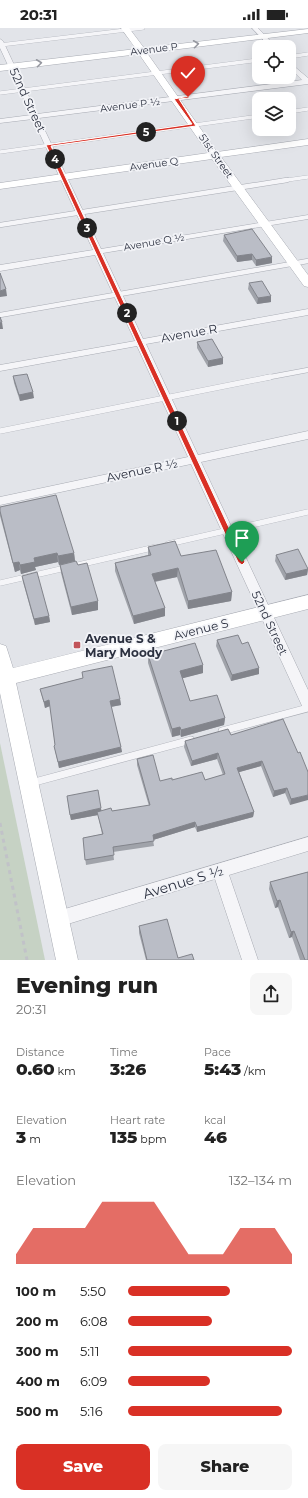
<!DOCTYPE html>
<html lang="en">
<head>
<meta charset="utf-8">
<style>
	body { margin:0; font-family:Montserrat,sans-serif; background:#f6f6f6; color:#222; height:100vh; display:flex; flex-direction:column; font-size:15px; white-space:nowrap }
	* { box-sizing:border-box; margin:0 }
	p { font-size:13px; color:#767676 }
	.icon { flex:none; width:22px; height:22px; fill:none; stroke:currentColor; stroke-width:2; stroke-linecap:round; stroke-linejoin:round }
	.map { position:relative; height:932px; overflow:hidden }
	.panel { display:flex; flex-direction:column; background:#fff; flex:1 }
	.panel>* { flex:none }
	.controls { position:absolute; left:252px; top:12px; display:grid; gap:8px }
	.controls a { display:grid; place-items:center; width:44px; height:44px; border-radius:8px; background:#fff; box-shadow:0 4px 16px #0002; font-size:20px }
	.pin { position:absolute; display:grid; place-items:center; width:34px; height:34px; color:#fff; margin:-41px -17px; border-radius:50% 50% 50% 0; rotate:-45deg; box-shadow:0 0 4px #0007 }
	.pin .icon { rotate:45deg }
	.km { position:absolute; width:20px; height:20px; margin:-10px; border-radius:50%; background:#222; color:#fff; font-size:11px; line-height:20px; text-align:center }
	.round { display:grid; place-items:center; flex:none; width:42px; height:42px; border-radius:8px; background:#f6f6f6 }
	.overview { display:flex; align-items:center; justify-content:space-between; height:68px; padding:0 16px }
	h1 { font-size:22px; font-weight:800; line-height:30px }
	.figures { display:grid; grid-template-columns:repeat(3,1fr); gap:6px; height:68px; padding:4px 16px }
	.figures div { display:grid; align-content:center }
	.figures b { font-size:17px; font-weight:800 }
	.figures small { font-size:11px; font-weight:400 }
	.figures p { font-size:11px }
	.chart { height:112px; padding:8px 16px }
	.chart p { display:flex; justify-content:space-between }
	.chart svg { width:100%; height:72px; margin-top:4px; fill:#d93025; opacity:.7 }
	.primary-button { display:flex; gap:8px; margin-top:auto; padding:8px 16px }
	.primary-button a { flex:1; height:46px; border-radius:8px; background:#d93025; color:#fff; font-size:16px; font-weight:800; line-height:46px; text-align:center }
	.primary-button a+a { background:#f6f6f6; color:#222 }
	ul { padding:0 16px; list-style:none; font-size:13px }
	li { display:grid; grid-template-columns:64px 48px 1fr; align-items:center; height:30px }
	li i { height:10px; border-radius:5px; background:#d93025 }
	.status { display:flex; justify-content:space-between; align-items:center; height:28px; padding:0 20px; background:#fff; direction:ltr }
	.status svg { height:11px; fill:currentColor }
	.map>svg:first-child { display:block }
	.green { fill:#c6d2c4 }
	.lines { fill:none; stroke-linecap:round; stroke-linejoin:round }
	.lane-far3-casing { stroke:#a8abb3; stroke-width:4 }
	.lane-far2-casing { stroke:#a8abb3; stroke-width:5.5 }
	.lane-far1-casing { stroke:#a8abb3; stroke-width:6 }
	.lane-casing { stroke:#a8abb3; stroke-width:8 }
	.street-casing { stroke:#a8abb3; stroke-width:1 }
	.secondary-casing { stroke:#a8abb3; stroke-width:1 }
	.path { stroke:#c1c2c8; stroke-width:3; stroke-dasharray:4 4; stroke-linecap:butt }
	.lane-far3 { stroke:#f5f5f8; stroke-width:3.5 }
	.lane-far2 { stroke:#f5f5f8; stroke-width:4.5 }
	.lane-far1 { stroke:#f5f5f8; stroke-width:5.5 }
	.lane { stroke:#f5f5f8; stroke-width:7 }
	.street { fill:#f5f5f8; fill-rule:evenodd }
	.secondary { fill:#fff; fill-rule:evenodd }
	.wall { fill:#a0a3aa }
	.shaded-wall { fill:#82848b }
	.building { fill:#babdc6; stroke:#82848b }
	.oneway { stroke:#9698a0 }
	.route { fill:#d93025; stroke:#fff }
	.poi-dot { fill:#c2545a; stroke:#f2f3f7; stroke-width:1.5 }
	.labels { text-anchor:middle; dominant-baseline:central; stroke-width:3.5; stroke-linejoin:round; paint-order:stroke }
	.far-street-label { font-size:10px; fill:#2c3140; stroke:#f2f3f7 }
	.street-label { font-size:12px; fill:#2c3140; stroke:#f2f3f7 }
	.poi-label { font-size:12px; font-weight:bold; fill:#2c3140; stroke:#f2f3f7; text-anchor:start }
	.near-street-label { font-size:14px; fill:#2c3140; stroke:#f2f3f7 }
</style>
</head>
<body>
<div class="status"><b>20:31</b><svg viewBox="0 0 49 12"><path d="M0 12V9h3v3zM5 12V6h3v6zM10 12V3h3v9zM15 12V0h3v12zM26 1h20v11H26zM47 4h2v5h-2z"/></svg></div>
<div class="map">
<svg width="308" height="932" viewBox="0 0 308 932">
	<rect width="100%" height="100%" fill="#e2e4e9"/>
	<path class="green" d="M0,715L45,932H0Z"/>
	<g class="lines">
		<g class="lane-far3-casing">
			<path id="lane-far3" d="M0,17L143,0
				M289,29L308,26
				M0,65L259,32
				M289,84L308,81
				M0,124L259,88
				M280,153L308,149"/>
		</g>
		<g class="lane-far2-casing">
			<path id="lane-far2" d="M0,197L287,152
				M0,287L308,233
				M265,350L308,342"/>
		</g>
		<g class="lane-far1-casing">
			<path id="lane-far1" d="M0,403L270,349
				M168,516L308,484
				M0,555L156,519"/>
		</g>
		<g class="lane-casing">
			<path id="lane" d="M222,703L308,680
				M31,755L191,712"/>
		</g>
		<g class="street-casing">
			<path id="street" d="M252,0H258L276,19H270Z
				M0,11L3,13L37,86L302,52L289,39V34L308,50V56L39,90L101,221L308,187V191L103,225L143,311L308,281V287L146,316L198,427L308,403V411L201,434L308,662V682L303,680L191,436L0,477V469L188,429L137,318L0,343V337L135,313L95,227L0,243V237L93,222L33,91L0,95V91L31,87L0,20Z
				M308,809V823L229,847L258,932H242L215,851L58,899L52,897L50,891L52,885L58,883Z"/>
		</g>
		<g class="secondary-casing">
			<path id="secondary" d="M121,0H129L144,20L308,1V5L147,25L217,124L308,111V117L221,129L308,247V259L304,258L212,131L0,161V155L208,125L139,26L0,43V37L136,21Z
				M308,567V581L16,655L78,932H56L0,665V616L6,618L13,640Z"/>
		</g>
		<path class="path" d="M0,795L27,932"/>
		<use href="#lane-far3" class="lane-far3"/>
		<use href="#lane-far2" class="lane-far2"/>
		<use href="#lane-far1" class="lane-far1"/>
		<use href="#lane" class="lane"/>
		<use href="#street" class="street"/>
		<use href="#secondary" class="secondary"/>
	</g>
	<path class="wall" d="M224,207L272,235L256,238L252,232L237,234L223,213Z
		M249,255L271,274L257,276L248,261Z
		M197,314L223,336L208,339L197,320Z
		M13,348L34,370L20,373L14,355Z
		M0,479L74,525L75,533L78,537L98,582L72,587L61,545L60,537H59L58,534L35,539L36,542L21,546L20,542L15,544L0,488Z
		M148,519L181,528L232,564L231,573L188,581L177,549L155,554L165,580V588L134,596L115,543V535L148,527Z
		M276,527L308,540L307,547L285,552L275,533Z
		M22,548L49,588L50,594L35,597L23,554Z
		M217,612L242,616L259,640V646L231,653L216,618Z
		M148,627L203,637V645L182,650L190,673L225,690L224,697L181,709L180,707L172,709L148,635Z
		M82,644L120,671L121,677L111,679L122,724L59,740L54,718L55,717L50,678L45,680L40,661L83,650Z
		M231,707L298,725L308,744L290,777L285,765L273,769L261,738L239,744L254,784L253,789L197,804L195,799L153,812L154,818L113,824L114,832L86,837L83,810L102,806L98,787L71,792L67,768L101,783H112L149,778L137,737V731L160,753L172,752H205L223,747L217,731L191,738L184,719L185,713Z
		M308,844V932H300L292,909L289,910L278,879L275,880L269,861L270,854Z
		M139,898L178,930L194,932H146L139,905Z"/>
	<path class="shaded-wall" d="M252,226V232L237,234V228Z
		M272,229V235L256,238V232Z
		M6,261L7,268L0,269V263Z
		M271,268V274L257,276L258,270Z
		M2,294L3,301H0V295Z
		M223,330V336L208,339V333Z
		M33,364L34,370L20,373L19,367Z
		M57,525L58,534L35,539L36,542L21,546L20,537L34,530Z
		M74,525L75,533L59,537L58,528Z
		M19,534L20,542L15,544L13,535Z
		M178,540L177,549L152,554V546Z
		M308,541L307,547L285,552L286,546Z
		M232,564L231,573L188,581V573Z
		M98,573V582L72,587L71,579Z
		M165,580V588L134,596L133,588Z
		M49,588L50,594L35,597L34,591Z
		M203,637V645L180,651V643Z
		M259,640V646L231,653L232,647Z
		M120,671L121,677L110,679V673Z
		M49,672L50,678L45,680L44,674Z
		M225,690L224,697L181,709V702Z
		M180,699V707L172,709V701Z
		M121,719L122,724L59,740L58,734Z
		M218,725L217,731L191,738L192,733Z
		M262,733L261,738L236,745L237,740Z
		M287,760L285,765L273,769L274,763Z
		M308,767V772L290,777L291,771Z
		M101,780L102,786L97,784L98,787L71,792L70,787Z
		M254,784L253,789L197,804V799Z
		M195,794V799L153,812V807Z
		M280,872L278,879L275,880L277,873Z
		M294,903L292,909L289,910L291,904Z"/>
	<path class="building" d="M252,201L272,229L256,232L252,226L237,228L224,207Z
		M0,245L6,261L0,263Z
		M262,253L271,268L258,270L249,255Z
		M0,289L2,294L0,295Z
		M212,311L223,330L208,333L197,314Z
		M27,346L33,364L19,367L13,348Z
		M56,467L74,525L58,528L57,525L34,530L35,534L20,537L19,534L13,535L0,483V479Z
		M175,513L181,528L216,522L232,564L188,573L178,540L152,546L165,580L133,588L115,535L151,527L148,519Z
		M298,521L308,541L286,546L276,527Z
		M76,533L78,537L87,535L98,573L71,579L60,537Z
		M37,544L49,588L34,591L22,548Z
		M238,607L242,616L248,614L259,640L232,647L217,612Z
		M195,615L203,637L180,643L190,673L217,667L225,690L181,702L180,699L172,701L148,627Z
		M112,638L120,671L110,673L121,719L58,734L54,718L55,717L49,672L44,674L40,661L83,650L82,644Z
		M283,691L298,725L300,724L308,744V767L291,771L287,760L274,763L262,733L237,740L254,784L197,799L195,794L153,807L154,813L113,819L114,827L85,832L83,810L103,806L97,784L111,780L112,783L150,777L137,731L153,727L160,753L172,750V752L202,744L205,752L225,746L218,725L192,733L185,713L228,701L231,707Z
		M98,762L101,780L70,787L67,768Z
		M308,844V932H305L294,903L291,904L280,872L277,873L270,854Z
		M167,891L178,930L192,926L194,932H147L139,898Z"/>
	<defs><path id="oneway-chevron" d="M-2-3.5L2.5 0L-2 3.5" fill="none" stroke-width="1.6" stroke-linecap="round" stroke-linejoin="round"/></defs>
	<g class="oneway">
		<use href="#oneway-chevron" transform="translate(196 16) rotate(-7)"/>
		<use href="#oneway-chevron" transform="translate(39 35) rotate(-7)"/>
	</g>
	<path class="route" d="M189,68V70L179,71L196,98L51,118L245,534L242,537L238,534L46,117L192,96L174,71Z"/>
	<rect class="poi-dot" x="73" y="613" width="8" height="8" rx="2"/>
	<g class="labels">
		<g class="far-street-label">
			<text transform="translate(154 21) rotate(-7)">Avenue P</text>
			<text transform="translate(130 77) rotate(-7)">Avenue P ½</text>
			<text transform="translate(216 128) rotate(55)">51st Street</text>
			<text transform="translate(154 136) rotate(-8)">Avenue Q</text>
			<text transform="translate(154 214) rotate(-10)">Avenue Q ½</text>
		</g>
		<g class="street-label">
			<text transform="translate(28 72) rotate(65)">52nd Street</text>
			<text transform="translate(189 305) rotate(-10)">Avenue R</text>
			<text transform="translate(142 442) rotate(-12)">Avenue R ½</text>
			<text transform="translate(270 595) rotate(65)">52nd Street</text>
			<text transform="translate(201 601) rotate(-14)">Avenue S</text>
		</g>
		<g class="poi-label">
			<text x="85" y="610">Avenue S &amp;<tspan x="85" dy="14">Mary Moody</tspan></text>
		</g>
		<g class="near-street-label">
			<text transform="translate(183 854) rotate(-17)">Avenue S ½</text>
		</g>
	</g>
</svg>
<div class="controls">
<a><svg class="icon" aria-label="locate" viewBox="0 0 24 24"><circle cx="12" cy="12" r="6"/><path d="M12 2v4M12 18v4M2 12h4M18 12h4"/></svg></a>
<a><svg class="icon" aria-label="layers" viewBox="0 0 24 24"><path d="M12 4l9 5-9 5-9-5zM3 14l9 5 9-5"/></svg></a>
</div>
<div class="pin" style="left:242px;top:534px;background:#1e9e55"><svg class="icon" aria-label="arrive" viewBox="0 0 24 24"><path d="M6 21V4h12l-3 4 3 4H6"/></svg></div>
<div class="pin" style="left:188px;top:69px;background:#d93025"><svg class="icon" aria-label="check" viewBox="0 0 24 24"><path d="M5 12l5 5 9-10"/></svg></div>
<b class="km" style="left:177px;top:393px">1</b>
<b class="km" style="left:127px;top:285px">2</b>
<b class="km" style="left:87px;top:200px">3</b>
<b class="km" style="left:55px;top:131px">4</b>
<b class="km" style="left:146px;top:104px">5</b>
</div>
<section class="panel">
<div class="overview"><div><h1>Evening run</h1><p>20:31</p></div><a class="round"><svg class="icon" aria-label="share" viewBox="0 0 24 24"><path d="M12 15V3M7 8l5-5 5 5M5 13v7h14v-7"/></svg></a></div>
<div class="figures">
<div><p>Distance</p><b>0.60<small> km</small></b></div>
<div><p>Time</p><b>3:26</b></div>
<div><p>Pace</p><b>5:43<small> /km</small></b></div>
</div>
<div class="figures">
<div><p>Elevation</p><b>3<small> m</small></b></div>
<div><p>Heart rate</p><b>135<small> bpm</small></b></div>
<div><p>kcal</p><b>46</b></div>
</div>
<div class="chart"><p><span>Elevation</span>132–134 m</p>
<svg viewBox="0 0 160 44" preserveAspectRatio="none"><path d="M0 44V38L10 22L20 22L30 22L40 22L50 6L60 6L70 6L80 6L90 22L100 38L110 38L120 38L130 22L140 22L150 22L160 38V44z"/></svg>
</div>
<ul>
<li><b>100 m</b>5:50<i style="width:62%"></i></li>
<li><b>200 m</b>6:08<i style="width:51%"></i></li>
<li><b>300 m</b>5:11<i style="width:100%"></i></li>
<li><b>400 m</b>6:09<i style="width:50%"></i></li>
<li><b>500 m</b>5:16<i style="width:94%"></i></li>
</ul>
<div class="primary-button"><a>Save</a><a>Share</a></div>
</section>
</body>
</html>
